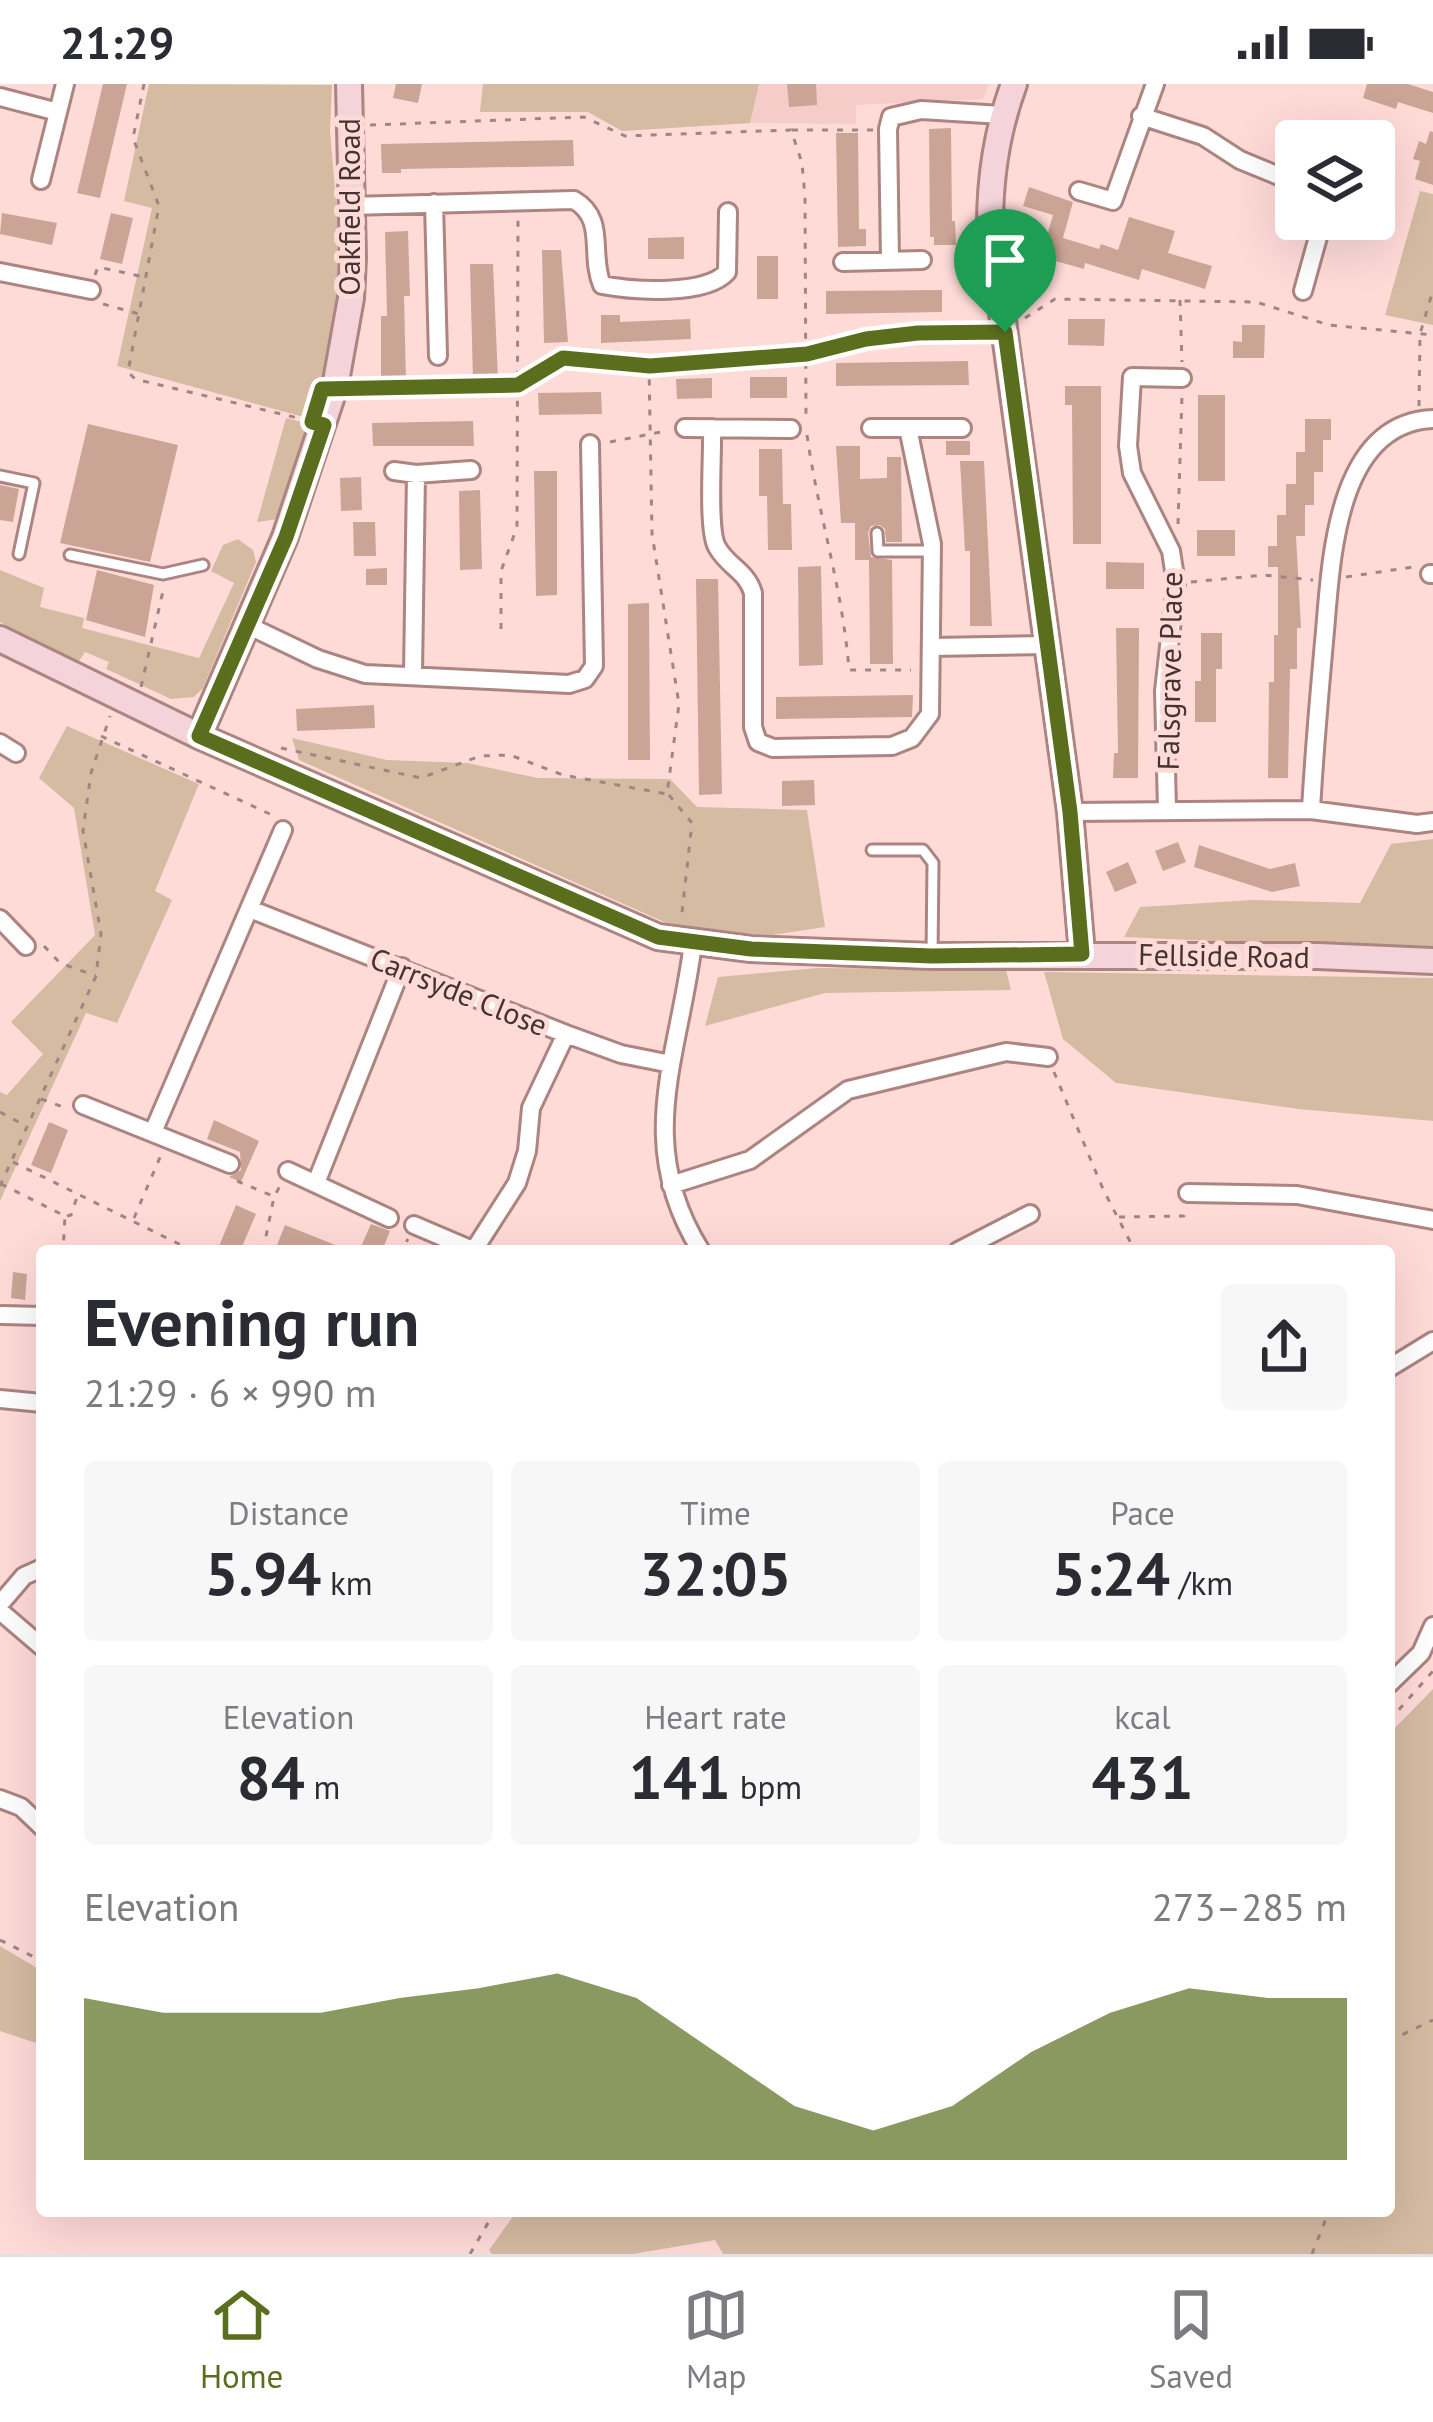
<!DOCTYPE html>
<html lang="en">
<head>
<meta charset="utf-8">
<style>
	body { margin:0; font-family:"PT Sans",sans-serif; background:#f7f7f7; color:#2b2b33; height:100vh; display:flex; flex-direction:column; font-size:45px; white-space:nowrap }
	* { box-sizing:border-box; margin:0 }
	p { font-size:39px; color:#7c7c81 }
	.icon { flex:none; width:66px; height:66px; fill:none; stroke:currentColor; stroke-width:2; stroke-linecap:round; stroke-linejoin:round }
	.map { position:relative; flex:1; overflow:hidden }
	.side { position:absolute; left:36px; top:1161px; width:1359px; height:972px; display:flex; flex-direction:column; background:#fff; border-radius:12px; box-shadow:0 12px 48px #0002 }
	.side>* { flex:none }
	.buttons { position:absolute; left:1275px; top:36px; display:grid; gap:24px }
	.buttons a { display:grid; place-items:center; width:120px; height:120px; border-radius:12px; background:#fff; box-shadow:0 12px 48px #0002; font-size:60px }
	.pin { position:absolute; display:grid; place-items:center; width:102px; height:102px; color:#fff; margin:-123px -51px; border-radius:50% 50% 50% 0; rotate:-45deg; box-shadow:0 0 12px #0007 }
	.pin .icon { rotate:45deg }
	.round { display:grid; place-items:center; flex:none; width:126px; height:126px; border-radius:12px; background:#f7f7f7 }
	.headline { display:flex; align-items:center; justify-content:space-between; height:204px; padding:0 48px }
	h1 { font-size:66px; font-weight:600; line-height:90px }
	.figures { display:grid; grid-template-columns:repeat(3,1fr); gap:18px; height:204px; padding:12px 48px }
	.figures div { display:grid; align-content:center; border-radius:12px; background:#f7f7f7; text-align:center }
	.figures b { font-size:60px; font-weight:600 }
	.figures small { font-size:33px; font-weight:400 }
	.figures p { font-size:33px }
	.chart { height:336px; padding:24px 48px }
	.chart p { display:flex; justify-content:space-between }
	.chart svg { width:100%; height:216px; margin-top:12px; fill:#5a6e1d; opacity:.7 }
	.status { display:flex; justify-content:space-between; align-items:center; height:84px; padding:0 60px; background:#fff; direction:ltr }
	.status svg { height:33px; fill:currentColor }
	.tabs { display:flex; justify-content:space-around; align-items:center; height:168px; border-top:3px solid #e1e1e2; background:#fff; font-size:33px; color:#7c7c81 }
	.tabs a { display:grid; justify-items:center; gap:6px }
	.tabs .on { color:#5a6e1d }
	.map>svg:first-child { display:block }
	.built { fill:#f5ccc7 }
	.green { fill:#d6bba3 }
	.building { fill:#caa595 }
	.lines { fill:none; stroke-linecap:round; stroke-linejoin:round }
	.lane-casing { stroke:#ac8480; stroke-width:15 }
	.street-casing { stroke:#ac8480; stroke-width:22 }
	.secondary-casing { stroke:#ac8480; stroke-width:30 }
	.path { stroke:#a08683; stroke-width:3; stroke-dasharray:6 9; stroke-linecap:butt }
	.lane { stroke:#fff; stroke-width:9 }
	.street { stroke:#fff; stroke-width:16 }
	.secondary { stroke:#f4d3db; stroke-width:24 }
	.route-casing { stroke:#fff; stroke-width:24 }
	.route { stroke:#5a6e1d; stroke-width:15 }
	.labels { text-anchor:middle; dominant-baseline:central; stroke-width:10; stroke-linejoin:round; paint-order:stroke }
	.street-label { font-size:30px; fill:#443331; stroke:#ffdbd8 }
</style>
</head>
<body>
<div class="status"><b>21:29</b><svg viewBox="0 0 49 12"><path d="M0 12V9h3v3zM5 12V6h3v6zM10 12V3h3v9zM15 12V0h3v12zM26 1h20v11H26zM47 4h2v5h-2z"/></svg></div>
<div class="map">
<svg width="1433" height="2170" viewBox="0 0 1433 2170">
	<rect width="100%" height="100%" fill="#ffdbd8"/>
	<path class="built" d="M483,0H989L983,15L856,21V40L750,39L622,47L588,28H480Z"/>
	<path class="green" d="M149,0L332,1L330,47L340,161L336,217L328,273L311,335L117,282L152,124L124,117Z
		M483,0H759L750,39L622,47L588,28H480Z
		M1420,107L1433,110V241L1385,231Z
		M286,334L309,340L278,435L257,438Z
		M238,455L253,466L256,478L203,604L194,613L171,615L106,585L109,578L85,568L79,577L27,557L0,538V486L44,504L40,523L84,534L82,544L199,574L234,499L211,487L223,461Z
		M67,642L199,700L155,807L172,816L117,939L86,929L0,1117V1008L7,1011L43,970L11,938L95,851L74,724L39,694Z
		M292,654L387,676L467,679L538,694L670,695L697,723L807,726L825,843L772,851L680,845L299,676Z
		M1433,755V867L1124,853L1140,823L1253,816L1360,819L1391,760Z
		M818,884L1006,886L1011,906L825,909L705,942L718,893Z
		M1044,888L1433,894V1037L1298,1025L1116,999L1063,955Z
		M1433,1605V2170H723L715,2156L633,2170H492L489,2166L517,2127H1389V1650Z
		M0,1862L42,1887V1961L0,1947Z"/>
	<path class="building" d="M103,0H127L100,114L77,109Z
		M396,0H422L418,19L393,14Z
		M787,0H816L817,21L789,23Z
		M1367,0H1408L1433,8V29L1398,18L1396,25L1363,14Z
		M951,44L952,137H955L956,161H934V153H930L929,45Z
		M1430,47L1433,48V101L1415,95L1420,77L1413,75L1419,57L1426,60Z
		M836,49H858L859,145H866V162L838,163Z
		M573,56L574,82L401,85V89H382L381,60Z
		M1029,103L1073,118L1063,154L1099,165L1101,160L1118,166L1129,133L1175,147L1168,169L1212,182L1205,205L1142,185L1139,196L1085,179L1084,185L1041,173L1053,131L1023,122Z
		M2,129L57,139L52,161L0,150Z
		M111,129L133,134L122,180L100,175Z
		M408,147L410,212H404L406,297L381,298V232H387L385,148Z
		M684,153V175H648V154Z
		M542,166H561L568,258L544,259Z
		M757,172H778V215H757Z
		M470,180H493L498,296H473Z
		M942,206V228L826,230V207Z
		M601,231H620V238L690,235L691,255L601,259Z
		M1068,235H1105L1104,262L1068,261Z
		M1242,241H1265L1264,274H1233V257L1242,258Z
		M968,277L969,301L836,302V279Z
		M750,293H787V314H750Z
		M712,294V314L677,315L676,295Z
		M1065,302H1101V460H1073L1072,321H1065Z
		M601,308L602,330L539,331L538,309Z
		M1198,311H1225V397H1198Z
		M1305,335H1331V356H1323V388H1314V421H1305V452H1296L1301,544H1297V585H1290L1288,694H1268L1269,598H1274V551H1278V483H1268V462H1277V431H1286V400H1296V368H1305Z
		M473,337L474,362H373L372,339Z
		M88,340L178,361L150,478L60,459Z
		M946,357H970V371H946Z
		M836,362H860V395L887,394V373H901L902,458H886L885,445L880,441L871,442L868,449L871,473L892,476L893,580H870L869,476H855V439H841Z
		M759,365H782L783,420H791L792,466H768L767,412H759Z
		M960,377H984L992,542H970V467H965Z
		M534,387H557V511L536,512Z
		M361,393L362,426L341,427L340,394Z
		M0,401L19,405L13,438L0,436Z
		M480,406L482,485L460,486L459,407Z
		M353,438H375L376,472H354Z
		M1197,446H1235V472H1197Z
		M1106,478L1144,479V505H1106Z
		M821,482L823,581L799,582L798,483Z
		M387,484V501H366V485Z
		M97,486L154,501L145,553L86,536Z
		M696,495H718L722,710L699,711Z
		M649,519L650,676H628V520Z
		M1116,544H1139L1138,694H1113L1114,669H1118Z
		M1201,549H1222V585H1216V638H1195V597H1201Z
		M913,611L912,633L776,635V613Z
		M374,621L375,644L297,647L296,625Z
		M814,696L815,721L782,722V697Z
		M1178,758L1186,778L1163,787L1155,767Z
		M1199,761L1270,785L1295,779L1300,802L1272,808L1194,783Z
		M1128,778L1137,799L1115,808L1106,788Z
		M214,1036L259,1057L241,1098L229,1093L241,1086L240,1068L207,1055Z
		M49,1038L68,1046L51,1089L31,1081Z
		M236,1121L256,1130L244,1158L240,1167H217Z
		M371,1140L390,1147L382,1167H359Z
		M285,1141L348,1166V1167H290L277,1161Z
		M13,1188L27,1190L25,1216L11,1214Z"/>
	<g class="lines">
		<g class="lane-casing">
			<path id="lane" d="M0,392L34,399L19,470
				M877,449L878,467H933
				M70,471L163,490L203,481
				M872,766H923L933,779L932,872"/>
		</g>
		<g class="street-casing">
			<path id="street" d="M0,13L58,28
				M1141,32L1203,52L1240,76L1296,99
				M41,96L65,0
				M1079,107L1113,117L1155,0
				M434,119L438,272
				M350,122L574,116C607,135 589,170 602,201C634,207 705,212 727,188L728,128
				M890,176L888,45L891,33L921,26L1002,31
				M843,178L922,176
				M0,188L91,206
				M1303,207L1323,135
				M685,344L791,345
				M712,344C713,368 707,446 717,463C727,482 747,487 753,509V643L758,658L773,664L892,662L912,654L930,630L932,460L908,344
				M871,344H962
				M394,387L416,390L471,386
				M1430,490H1433
				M247,541L318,575L365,590L569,600L585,595L594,582L590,360
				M932,563L1048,561
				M413,590L416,390
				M0,659L16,669
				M1167,725L1164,607L1176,500L1171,467L1132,389L1128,362L1132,293L1182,294
				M1311,726C1314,670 1319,614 1324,558C1331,487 1332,339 1433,335
				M1070,728L1311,726L1417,740L1433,738
				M250,825L566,950L621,970L671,980
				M0,835L26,862
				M693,859C679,973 633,1059 701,1167
				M83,1021L230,1080
				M153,1048L283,746
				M288,1087L389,1134
				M316,1099L402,883
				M671,1101L750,1076L848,1006L1006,968L1048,973
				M1188,1109L1297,1111L1433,1136
				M414,1141L475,1167
				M474,1166L517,1099L527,1067L531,1024L566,950
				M958,1167L1030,1130
				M2,1231L42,1232
				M1389,1284L1433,1257
				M0,1315L42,1319
				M0,1520L24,1492L42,1484
				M0,1527L42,1563
				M1389,1600L1421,1569L1433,1542
				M0,1715L21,1723L42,1743"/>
		</g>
		<g class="secondary-casing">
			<path id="secondary" d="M1014,0C997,46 990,92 990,141L1070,728L1082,870
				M0,555L199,652L658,853L751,865L932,872H1318L1433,877
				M199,652L285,453L335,303L351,214L353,174L349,0"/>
		</g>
		<path class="path" d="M144,0L133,54L159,122L128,288L135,295L302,335
			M370,41L584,33L625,52L791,46L802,79L805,113L806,335
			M792,46H873
			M95,191L98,183L144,193
			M1180,216L1182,278
			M103,220L139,230
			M1025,234L1055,215L1256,218L1329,241L1433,251
			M356,303L518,301L563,274L649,282L807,270L866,255L918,249L983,248
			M1419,322L1420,250L1433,206
			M807,351C818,430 843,506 849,586H911
			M610,358L666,347
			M1178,440L1182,311
			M1346,493L1413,483
			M1191,498L1264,491L1313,496
			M501,545V487L517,443L518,136
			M141,603L163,507
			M101,652L272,731
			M281,664L421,694L480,672L510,671L563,691L667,710L679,620L652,450L649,282
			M669,711L692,739L681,837
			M44,862L60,879L96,892
			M1054,988L1103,1105L1135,1167
			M41,1015L66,1024
			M0,1028L24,1041
			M13,1078L187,1164L202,1167
			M237,1097L273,1112
			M1,1100L65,1132L63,1167
			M0,1102L96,892L101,850L83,747L91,689L110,632
			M67,1132L71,1131L78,1110
			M1119,1133L1184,1132L1185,1128
			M134,1134L161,1071
			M263,1167L274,1113L281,1100
			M386,1167L389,1160L402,1165L408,1155
			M1389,1637L1433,1587
			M0,1856L42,1877
			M1389,1957L1433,1936
			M470,2170L495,2127
			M1312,2170L1329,2127"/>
		<use href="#lane" class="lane"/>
		<use href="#street" class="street"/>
		<use href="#secondary" class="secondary"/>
	</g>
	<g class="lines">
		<g class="route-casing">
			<path id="route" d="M1005,248L1070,728L1082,870L932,872L751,865L658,853L199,652L286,453L324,341L312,338L322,305L518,301L563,274L650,282L807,270L866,255L918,249Z"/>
		</g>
		<use href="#route" class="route"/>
	</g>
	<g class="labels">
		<g class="street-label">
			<text transform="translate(348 123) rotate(-90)">Oakfield Road</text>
			<text transform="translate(1169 587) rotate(-89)">Falsgrave Place</text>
			<text transform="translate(1224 871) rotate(1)">Fellside Road</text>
			<text transform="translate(459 907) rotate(22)">Carrsyde Close</text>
		</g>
	</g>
</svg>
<div class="buttons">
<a><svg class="icon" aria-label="layers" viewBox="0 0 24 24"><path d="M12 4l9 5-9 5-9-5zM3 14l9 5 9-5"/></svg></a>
</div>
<div class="pin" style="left:1005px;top:248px;background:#1e9e55"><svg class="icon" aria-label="arrive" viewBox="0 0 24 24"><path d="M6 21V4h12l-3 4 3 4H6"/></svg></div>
<section class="side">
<div class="headline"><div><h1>Evening run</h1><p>21:29 · 6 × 990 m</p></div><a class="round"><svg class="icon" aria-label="share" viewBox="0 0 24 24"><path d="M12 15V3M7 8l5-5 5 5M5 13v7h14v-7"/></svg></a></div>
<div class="figures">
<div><p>Distance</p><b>5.94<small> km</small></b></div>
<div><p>Time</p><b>32:05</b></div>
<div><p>Pace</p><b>5:24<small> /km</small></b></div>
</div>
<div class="figures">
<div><p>Elevation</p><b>84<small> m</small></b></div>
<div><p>Heart rate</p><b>141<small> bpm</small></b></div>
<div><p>kcal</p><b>431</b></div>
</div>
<div class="chart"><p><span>Elevation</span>273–285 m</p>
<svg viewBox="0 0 160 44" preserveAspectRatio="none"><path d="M0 44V11L10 14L20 14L30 14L40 11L50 9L60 6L70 11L80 22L90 33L100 38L110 33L120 22L130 14L140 9L150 11L160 11V44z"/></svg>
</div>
</section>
</div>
<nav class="tabs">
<a class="on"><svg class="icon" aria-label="home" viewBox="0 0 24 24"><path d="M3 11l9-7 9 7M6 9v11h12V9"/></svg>Home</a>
<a><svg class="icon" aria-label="map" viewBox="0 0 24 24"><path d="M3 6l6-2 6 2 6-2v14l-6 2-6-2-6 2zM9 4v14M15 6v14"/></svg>Map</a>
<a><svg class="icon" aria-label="saved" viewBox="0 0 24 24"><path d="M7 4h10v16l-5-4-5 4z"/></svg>Saved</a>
</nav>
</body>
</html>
